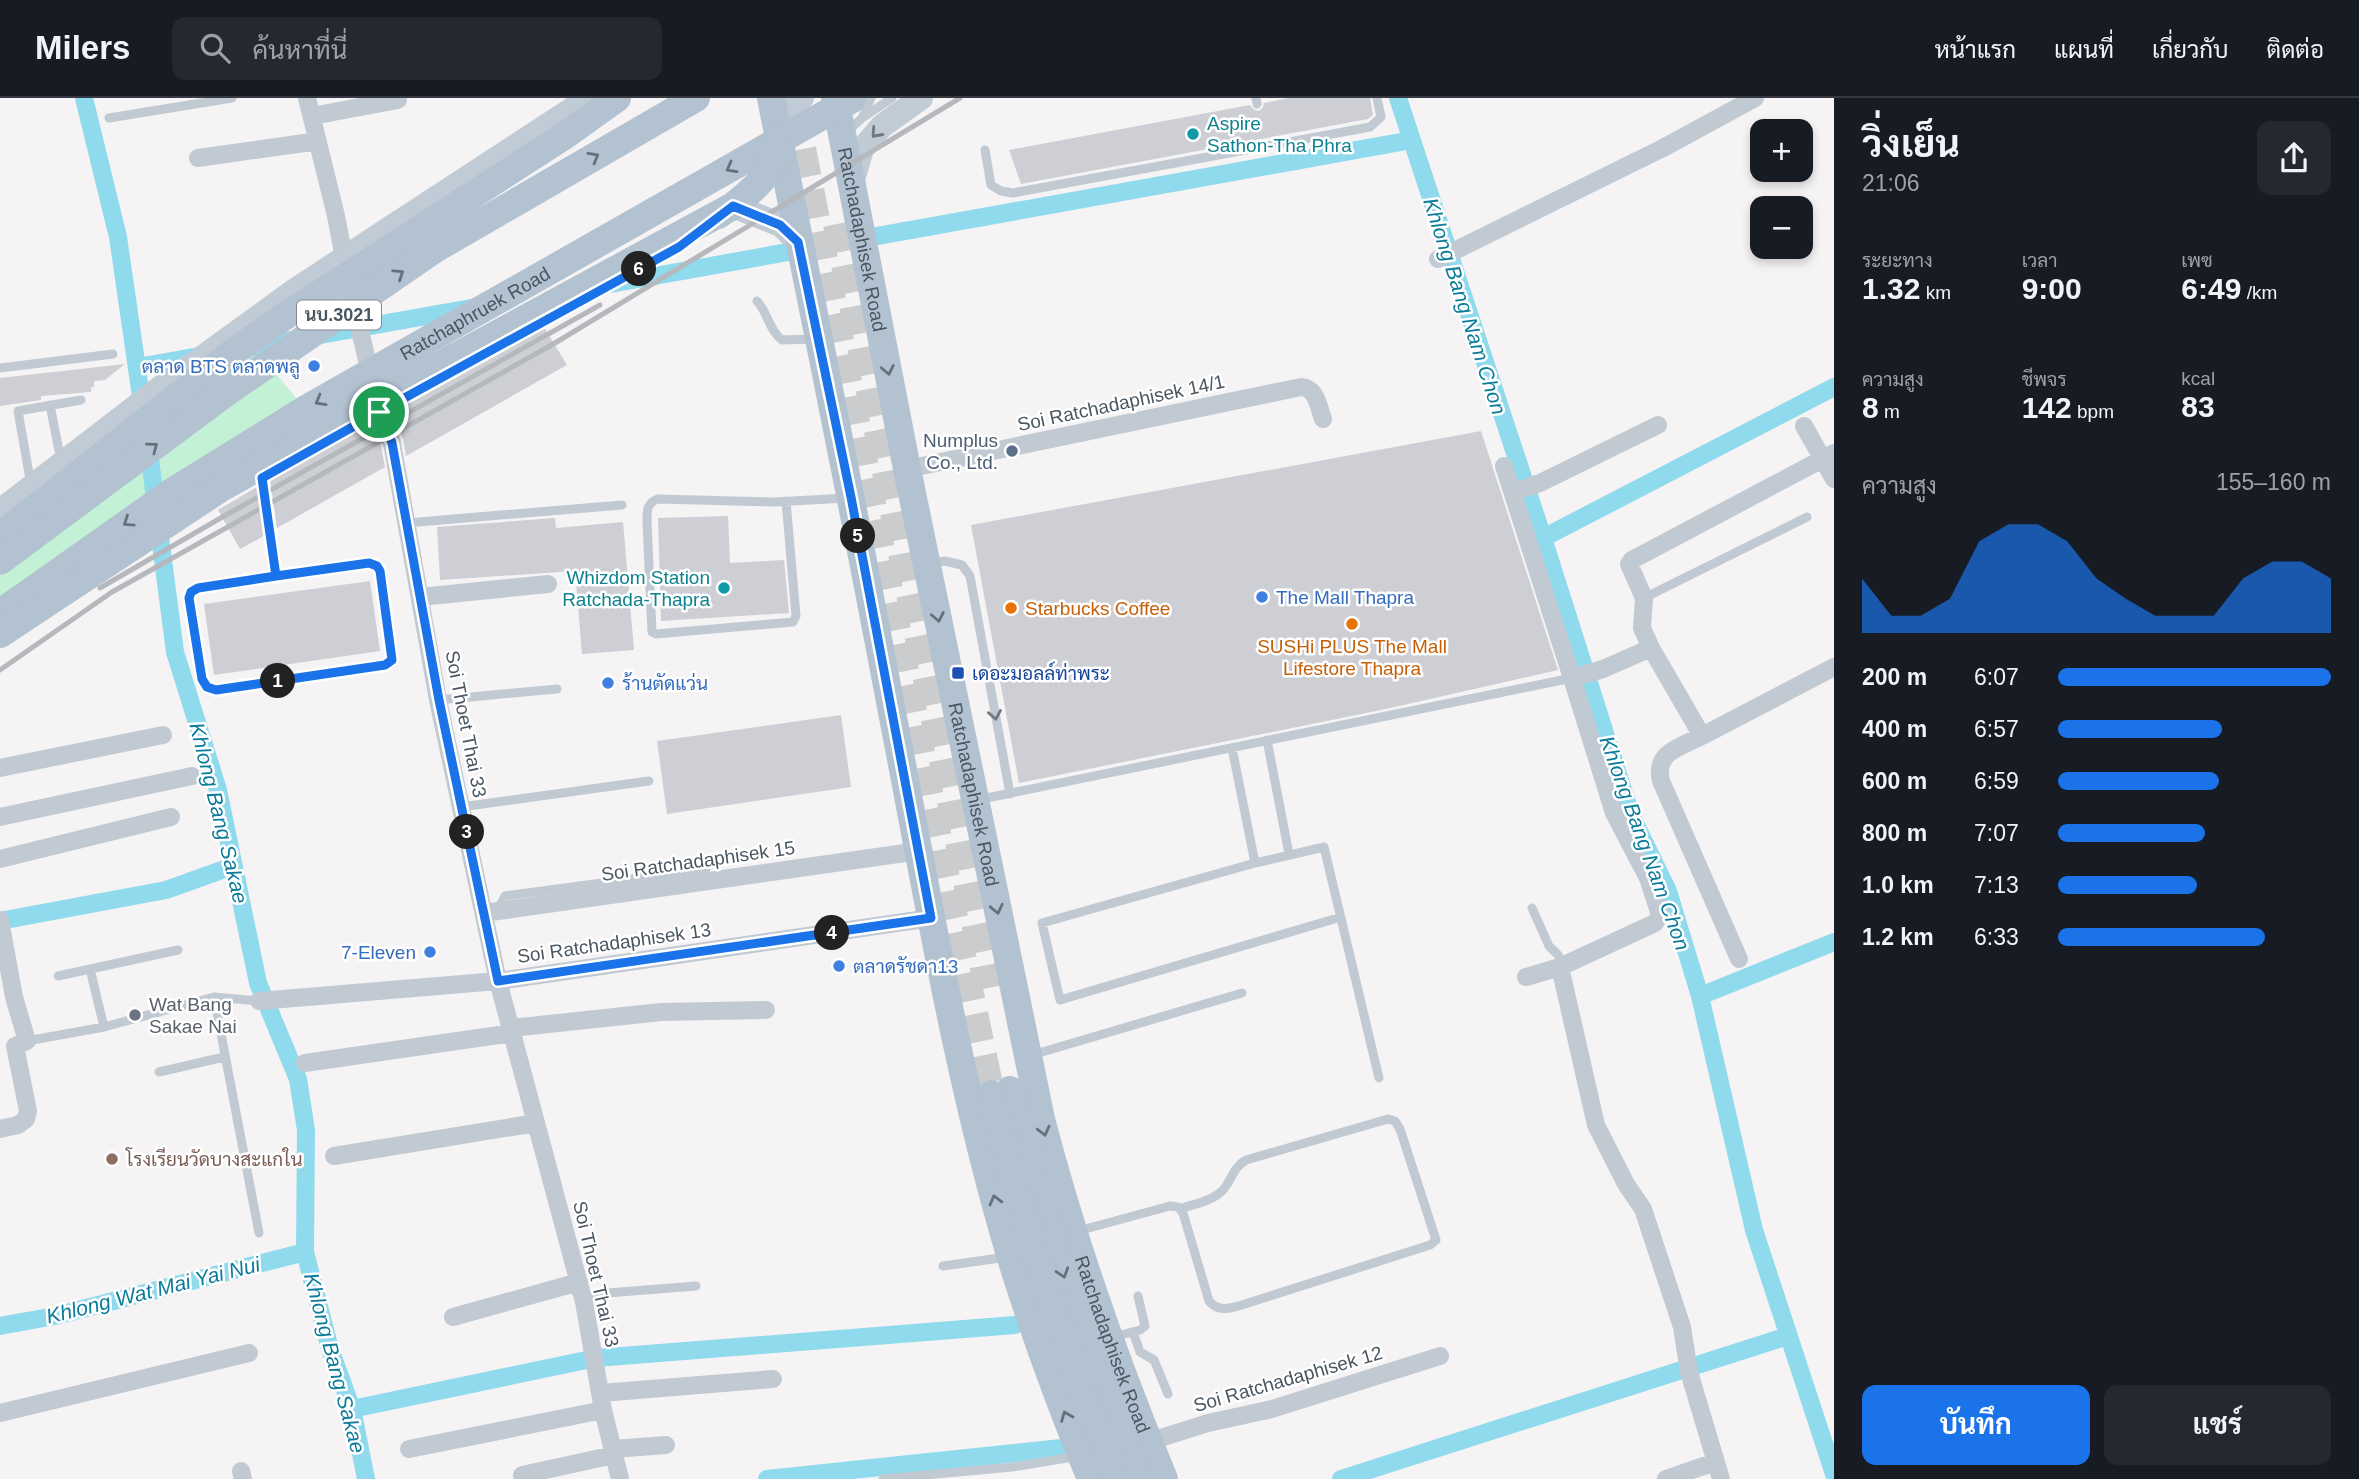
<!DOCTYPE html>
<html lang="th">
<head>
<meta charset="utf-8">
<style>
	body { margin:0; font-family:Arial,Sarabun,sans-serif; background:#242831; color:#f1f3f6; height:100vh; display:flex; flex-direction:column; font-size:26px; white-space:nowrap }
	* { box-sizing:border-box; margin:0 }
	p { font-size:23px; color:#9ea1a6 }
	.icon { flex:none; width:38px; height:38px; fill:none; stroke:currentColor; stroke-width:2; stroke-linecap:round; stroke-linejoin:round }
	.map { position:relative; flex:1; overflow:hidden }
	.sheet { display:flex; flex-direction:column; background:#171b24; width:525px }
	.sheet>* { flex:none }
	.controls { position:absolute; left:1750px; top:21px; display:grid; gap:14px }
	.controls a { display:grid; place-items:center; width:63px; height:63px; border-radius:14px; background:#171b24; box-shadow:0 4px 10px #0003; font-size:35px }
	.pin { position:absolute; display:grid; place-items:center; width:60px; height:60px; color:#fff; margin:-30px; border:4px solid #fff; border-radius:50%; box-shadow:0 2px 7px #0007 }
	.km { position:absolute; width:35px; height:35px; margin:-18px; border-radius:50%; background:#222; color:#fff; font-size:19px; line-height:35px; text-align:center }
	.round { display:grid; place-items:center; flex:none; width:74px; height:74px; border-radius:14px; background:#242831 }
	.head { display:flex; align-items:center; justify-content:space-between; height:119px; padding:0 28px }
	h1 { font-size:38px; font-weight:700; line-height:52px }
	.figures { display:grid; grid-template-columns:repeat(3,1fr); gap:10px; height:119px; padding:7px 28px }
	.figures div { display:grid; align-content:center }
	.figures b { font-size:30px; font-weight:700 }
	.figures small { font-size:19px; font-weight:400 }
	.figures p { font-size:19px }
	.chart { height:196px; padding:14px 28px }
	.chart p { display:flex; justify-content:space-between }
	.chart svg { width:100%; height:126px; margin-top:7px; fill:#1a73e8; opacity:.7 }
	.button { display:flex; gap:14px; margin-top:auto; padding:14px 28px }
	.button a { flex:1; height:80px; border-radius:14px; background:#1a73e8; color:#fff; font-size:28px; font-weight:700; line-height:80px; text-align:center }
	.button a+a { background:#242831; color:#f1f3f6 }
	ul { padding:0 28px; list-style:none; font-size:23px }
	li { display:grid; grid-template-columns:112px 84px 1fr; align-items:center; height:52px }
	li i { height:18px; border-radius:9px; background:#1a73e8 }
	header { display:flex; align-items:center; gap:42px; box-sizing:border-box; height:98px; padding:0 35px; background:#171b24; border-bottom:2px solid #363941 }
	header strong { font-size:33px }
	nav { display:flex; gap:38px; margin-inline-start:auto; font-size:24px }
	.search { width:490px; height:63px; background:#242831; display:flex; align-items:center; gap:18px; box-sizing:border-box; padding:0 24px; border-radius:14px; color:#9ea1a6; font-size:26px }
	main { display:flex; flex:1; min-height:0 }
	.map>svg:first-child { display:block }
	.green { fill:#c3f1d5 }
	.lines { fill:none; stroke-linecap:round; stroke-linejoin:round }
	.canal { stroke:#90daee; stroke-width:18 }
	.building { fill:#cdcfd5 }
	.primary-tunnel { stroke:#caccce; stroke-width:28; stroke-dasharray:28 14; stroke-linecap:butt }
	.lane { stroke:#c1cad2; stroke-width:9 }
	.street { stroke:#c1cad2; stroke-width:18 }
	.secondary { stroke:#c1cbd6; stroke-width:24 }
	.primary { stroke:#b3c2d1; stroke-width:28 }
	.rail { stroke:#b5b8bd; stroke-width:5 }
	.oneway { stroke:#6e7984 }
	.oneway2 { stroke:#64717d }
	.oneway3 { stroke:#6e7983 }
	.route-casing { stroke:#fff; stroke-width:14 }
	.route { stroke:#1a73e8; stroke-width:9 }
	.culture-dot { fill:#0f9aa8; stroke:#fff; stroke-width:2.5 }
	.shop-dot { fill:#3f7fe0; stroke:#fff; stroke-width:2.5 }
	.service-dot { fill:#5c6f8a; stroke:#fff; stroke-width:2.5 }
	.food-dot { fill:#e8710a; stroke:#fff; stroke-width:2.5 }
	.transit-dot { fill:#1a4fb4; stroke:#fff; stroke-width:2.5 }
	.worship-dot { fill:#6b7280; stroke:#fff; stroke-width:2.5 }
	.education-dot { fill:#8d6e63; stroke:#fff; stroke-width:2.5 }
	.labels { text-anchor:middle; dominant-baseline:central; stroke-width:5; stroke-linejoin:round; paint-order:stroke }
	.shield { fill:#fff; stroke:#808990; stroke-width:2 }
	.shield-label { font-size:18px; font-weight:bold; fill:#4a5661 }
	.culture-label { font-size:19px; fill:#0d838f; stroke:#fff; text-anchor:start }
	.street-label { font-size:19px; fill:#4a5661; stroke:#fff }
	.shop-label { font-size:19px; fill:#366cbe; stroke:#fff; text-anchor:start }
	.service-label { font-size:19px; fill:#4e5e75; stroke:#fff; text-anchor:end }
	.food-label { font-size:19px; fill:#c56008; stroke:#fff; text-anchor:start }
	.transit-label { font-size:19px; fill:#164399; stroke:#fff; text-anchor:start }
	.worship-label { font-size:19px; fill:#5b616d; stroke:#fff; text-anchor:start }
	.education-label { font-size:19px; fill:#785e54; stroke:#fff; text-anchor:start }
	.water-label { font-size:21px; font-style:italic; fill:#0c7c9b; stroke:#fff }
</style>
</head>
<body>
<header>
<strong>Milers</strong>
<div class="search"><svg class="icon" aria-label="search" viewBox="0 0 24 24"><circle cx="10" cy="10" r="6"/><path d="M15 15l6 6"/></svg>ค้นหาที่นี่</div>
<nav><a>หน้าแรก</a><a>แผนที่</a><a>เกี่ยวกับ</a><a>ติดต่อ</a></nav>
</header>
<main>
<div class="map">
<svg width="1834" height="1381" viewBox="0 0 1834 1381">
	<rect width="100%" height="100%" fill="#f5f3f3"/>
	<path class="green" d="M244,237L296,300L220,376L0,542V422Z"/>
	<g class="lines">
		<path class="canal" d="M84,0L118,139L143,312
			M1398,0L1543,440L1631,717L1668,793L1700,898L1754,1132L1834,1376
			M599,188L1412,42
			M247,250L471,210
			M138,269L199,258
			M148,346L175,554L218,692L258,885L298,981L306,1032L305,1154L330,1251L352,1311L366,1381
			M1543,440L1834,289
			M0,823L166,792L233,768
			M1700,898L1834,844
			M0,1228L55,1218L305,1154
			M352,1311L596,1260L1015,1227
			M767,1381L1071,1349
			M1341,1381L1788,1238"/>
	</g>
	<path class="building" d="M1289,0H1370L1373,17L1368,21L1021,86L1009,52L1250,7L1254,12L1259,13L1263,9L1264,5Z
		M544,229L567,267L406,358L403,341L391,314Z
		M125,266L105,282L94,283V289H91V294L41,298V302L0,308V280Z
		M371,325L381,348L385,369L277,430L270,381Z
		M1481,333L1558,572L1386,611L1019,685L971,427Z
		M257,389L264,438L240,451L218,412Z
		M728,418L730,465L784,462L789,515L661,523L658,420Z
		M555,420L556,430L623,424L634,552L582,556L575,473L440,482L437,429Z
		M370,483L380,553L214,577L204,506Z
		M841,617L851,689L667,716L657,643Z"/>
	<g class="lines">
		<path class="primary-tunnel" d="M794,10L950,801L991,996
			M837,126L988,890"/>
		<path class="lane" d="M1256,0L1257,6
			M863,18L871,0
			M109,20L232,0
			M846,35L862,20L892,0
			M985,52L991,87L1001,93L1013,95L1370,29L1381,19L1377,0
			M757,203C768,215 769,232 782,242L816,241
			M0,270L113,256
			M50,307L61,363
			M263,380L276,478
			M31,387L18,313L81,302
			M786,403L796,518L793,524L656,536L652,534L647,425C647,414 646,405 658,401L774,404L847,400
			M406,425L622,407
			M369,465L377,468L380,473L392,556L389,565L218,591H213L205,587L189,500L193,492L276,478Z
			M929,465L945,463L962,467L970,478L1010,696
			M1644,500L1807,419
			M438,602L557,591
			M1267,642L1289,756
			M1232,650L1255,765
			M977,702L1572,580
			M461,709L649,683
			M1532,810L1549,848L1558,857L1564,867
			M498,812L505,798L706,771
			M1341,819L1060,902L1042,825L1255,765L1324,749L1379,980
			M90,871L104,929
			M58,878L178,852
			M214,899L259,1135
			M27,943L104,929L214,899L259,903
			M1032,957L1242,895
			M159,974L224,959
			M1078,1133L1170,1108L1178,1109L1183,1115L1209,1203C1219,1215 1231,1210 1245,1206L1430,1147L1436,1142L1400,1031L1395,1023L1388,1021L1246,1062C1232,1070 1232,1083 1222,1093C1212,1103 1194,1106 1180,1111
			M943,1168L1007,1159
			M584,1204L595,1196L696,1188
			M1133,1234L1140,1254L1154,1262L1168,1296
			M1113,1239L1140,1232L1145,1228L1138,1198
			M883,1381L1012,1369L1079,1358"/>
		<path class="street" d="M307,0L336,118L346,170
			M312,18L398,2
			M198,60L318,43
			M1438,161L1663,50L1755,0
			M352,198L379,314L392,345L438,602L498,883L584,1204L603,1312L620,1381
			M1804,328L1834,381
			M1504,368L1572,580
			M907,371L1301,289C1317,290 1318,308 1323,321
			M1513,394L1540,385L1658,327
			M420,499L548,486
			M1651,550L1603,571L1572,580L1614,715L1648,780L1660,817L1655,825L1560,869L1596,1027L1626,1086L1643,1111L1682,1229L1689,1274L1721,1381
			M1702,638L1834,569
			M0,670L163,637
			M0,719L192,678
			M0,761L171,719
			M484,815L919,753
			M0,822L14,899L27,943L15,948L28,1013L26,1021L18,1027L0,1031
			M1739,861L1661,683C1654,654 1680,649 1702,638L1651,550L1642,530L1644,500L1629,466L1632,462L1834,355
			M1526,879L1560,869
			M259,903L498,883L931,820
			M511,930L661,914L766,912
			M305,965L512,935
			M334,1058L536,1025
			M453,1219L579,1184
			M601,1295L773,1281
			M0,1315L249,1255
			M1148,1344L1208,1325L1272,1311L1440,1258
			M409,1351L603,1312
			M613,1351L666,1347
			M241,1373L243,1381
			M522,1377L614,1357
			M1666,1381L1715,1364"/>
		<path class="secondary" d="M775,19L802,0
			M852,85L862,51L882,28L921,0
			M719,119L733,108L781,127L798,144
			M0,413L160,290L295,192L589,0"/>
		<g class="primary">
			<path d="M771,0C811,203 853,406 891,609C927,793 957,980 1011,1160C1034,1235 1061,1308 1091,1381"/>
			<path id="s1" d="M835,0L907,371L1041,1021C1073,1144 1115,1263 1164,1381"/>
			<path d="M0,438L231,256L282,220L564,38L617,0"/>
			<path d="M0,463L227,294L435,151L696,0"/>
			<path id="s2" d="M0,515L172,394L306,311L852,1"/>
			<path d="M0,536L221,390L442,266L733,108C754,91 777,73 776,43"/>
			<path d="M1010,992C1047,1124 1086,1255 1140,1381"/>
			<path d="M991,996C1026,1127 1065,1257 1118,1381"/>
		</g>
		<path class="rail" d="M100,490L219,421L600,207
			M0,572L112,494L555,245L960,0"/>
	</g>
	<defs><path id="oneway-chevron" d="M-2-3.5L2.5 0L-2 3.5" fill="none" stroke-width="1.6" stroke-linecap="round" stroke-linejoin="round" transform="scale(1.75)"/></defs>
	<use class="oneway" href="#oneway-chevron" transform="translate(876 35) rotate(132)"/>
	<g class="oneway2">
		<use href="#oneway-chevron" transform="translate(594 59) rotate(-30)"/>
		<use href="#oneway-chevron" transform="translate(731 70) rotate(151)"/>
		<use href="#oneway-chevron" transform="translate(399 176) rotate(-34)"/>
		<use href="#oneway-chevron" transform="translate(888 272) rotate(79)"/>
		<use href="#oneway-chevron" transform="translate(320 303) rotate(150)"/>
		<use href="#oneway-chevron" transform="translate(153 349) rotate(-37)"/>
		<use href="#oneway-chevron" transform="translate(128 424) rotate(146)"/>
		<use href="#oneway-chevron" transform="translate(938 519) rotate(79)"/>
		<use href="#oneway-chevron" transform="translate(997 811) rotate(78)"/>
		<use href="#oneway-chevron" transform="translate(1044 1033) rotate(76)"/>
		<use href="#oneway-chevron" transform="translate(995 1102) rotate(-105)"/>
		<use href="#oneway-chevron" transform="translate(1063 1175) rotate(72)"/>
		<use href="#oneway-chevron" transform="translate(1066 1318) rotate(-112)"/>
	</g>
	<use class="oneway3" href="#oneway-chevron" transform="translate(995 617) rotate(80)"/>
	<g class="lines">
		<g class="route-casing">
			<path id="route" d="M379,314L262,380L276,478L198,490L191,494L189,500L202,581L207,589L216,592L385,567L392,562L380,473L377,468L369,465L276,478L262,380L379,314L392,345L439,602L498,883L931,820L851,399L798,144L780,127L733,108L679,149L379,314"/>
		</g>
		<use href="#route" class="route"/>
	</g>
	<g class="culture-dot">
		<circle cx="1193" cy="36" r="7"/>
		<circle cx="724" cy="490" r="7"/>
	</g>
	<g class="shop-dot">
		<circle cx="314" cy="268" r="7"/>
		<circle cx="1262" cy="499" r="7"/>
		<circle cx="608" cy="585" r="7"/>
		<circle cx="430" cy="854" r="7"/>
		<circle cx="839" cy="868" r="7"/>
	</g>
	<circle class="service-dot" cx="1012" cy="353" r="7"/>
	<g class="food-dot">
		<circle cx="1011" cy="510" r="7"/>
		<circle cx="1352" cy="526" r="7"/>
	</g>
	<rect class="transit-dot" x="951" y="568" width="14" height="14" rx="3.5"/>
	<circle class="worship-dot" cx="135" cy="917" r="7"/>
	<circle class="education-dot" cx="112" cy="1061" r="7"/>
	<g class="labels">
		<rect class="shield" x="297" y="202.5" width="84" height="29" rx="5"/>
		<g class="shield-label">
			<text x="339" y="217">นบ.3021</text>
		</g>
		<g class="culture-label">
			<text x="1207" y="25">Aspire<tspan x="1207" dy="22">Sathon-Tha Phra</tspan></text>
			<text x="710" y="479" text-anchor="end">Whizdom Station<tspan x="710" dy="22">Ratchada-Thapra</tspan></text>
		</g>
		<g class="street-label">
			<text stroke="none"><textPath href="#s1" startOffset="144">Ratchadaphisek Road</textPath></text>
			<text stroke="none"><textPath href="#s2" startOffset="562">Ratchaphruek Road</textPath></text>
			<text transform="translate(1121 305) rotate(-12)">Soi Ratchadaphisek 14/1</text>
			<text transform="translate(466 626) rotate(79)">Soi Thoet Thai 33</text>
			<text stroke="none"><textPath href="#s1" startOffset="710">Ratchadaphisek Road</textPath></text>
			<text transform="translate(698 763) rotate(-8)">Soi Ratchadaphisek 15</text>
			<text transform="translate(614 845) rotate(-8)">Soi Ratchadaphisek 13</text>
			<text transform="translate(596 1176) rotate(77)">Soi Thoet Thai 33</text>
			<text stroke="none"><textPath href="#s1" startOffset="1278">Ratchadaphisek Road</textPath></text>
			<text transform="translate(1288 1281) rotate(-16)">Soi Ratchadaphisek 12</text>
		</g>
		<g class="shop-label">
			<text x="300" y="268" text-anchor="end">ตลาด BTS ตลาดพลู</text>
			<text x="1276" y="499">The Mall Thapra</text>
			<text x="622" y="585">ร้านตัดแว่น</text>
			<text x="416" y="854" text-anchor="end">7-Eleven</text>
			<text x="853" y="868">ตลาดรัชดา13</text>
		</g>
		<g class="service-label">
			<text x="998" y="342">Numplus<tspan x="998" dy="22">Co., Ltd.</tspan></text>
		</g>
		<g class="food-label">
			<text x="1025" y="510">Starbucks Coffee</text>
			<text x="1352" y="548" text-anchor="middle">SUSHi PLUS The Mall<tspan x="1352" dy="22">Lifestore Thapra</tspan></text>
		</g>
		<g class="transit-label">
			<text x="972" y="575">เดอะมอลล์ท่าพระ</text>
		</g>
		<g class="worship-label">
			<text x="149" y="906">Wat Bang<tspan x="149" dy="22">Sakae Nai</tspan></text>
		</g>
		<g class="education-label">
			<text x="126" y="1061">โรงเรียนวัดบางสะแกใน</text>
		</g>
		<g class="water-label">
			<text transform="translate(1465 208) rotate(72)">Khlong Bang Nam Chon</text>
			<text transform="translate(219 715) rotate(76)">Khlong Bang Sakae</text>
			<text transform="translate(1645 745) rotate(70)">Khlong Bang Nam Chon</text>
			<text transform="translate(153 1192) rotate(-14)">Khlong Wat Mai Yai Nui</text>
			<text transform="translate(335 1265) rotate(75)">Khlong Bang Sakae</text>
		</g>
	</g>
</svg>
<div class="controls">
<a>+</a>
<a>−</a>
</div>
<div class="pin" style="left:379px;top:314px;background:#1e9e55"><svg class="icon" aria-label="arrive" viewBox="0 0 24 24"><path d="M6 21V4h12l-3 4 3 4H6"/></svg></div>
<b class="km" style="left:278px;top:583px">1</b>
<b class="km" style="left:467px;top:734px">3</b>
<b class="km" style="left:832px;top:835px">4</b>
<b class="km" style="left:858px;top:438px">5</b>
<b class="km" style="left:639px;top:171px">6</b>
</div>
<section class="sheet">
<div class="head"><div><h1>วิ่งเย็น</h1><p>21:06</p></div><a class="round"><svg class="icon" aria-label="share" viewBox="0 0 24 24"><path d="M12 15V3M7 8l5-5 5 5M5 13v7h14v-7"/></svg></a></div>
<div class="figures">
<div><p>ระยะทาง</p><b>1.32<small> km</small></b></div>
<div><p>เวลา</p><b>9:00</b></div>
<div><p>เพซ</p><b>6:49<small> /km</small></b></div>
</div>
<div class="figures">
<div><p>ความสูง</p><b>8<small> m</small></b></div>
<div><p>ชีพจร</p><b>142<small> bpm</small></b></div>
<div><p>kcal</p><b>83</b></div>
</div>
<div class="chart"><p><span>ความสูง</span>155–160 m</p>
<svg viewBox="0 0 160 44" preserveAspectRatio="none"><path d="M0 44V25L10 38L20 38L30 32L40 12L50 6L60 6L70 12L80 25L90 32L100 38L110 38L120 38L130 25L140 19L150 19L160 25V44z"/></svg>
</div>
<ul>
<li><b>200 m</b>6:07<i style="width:100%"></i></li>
<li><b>400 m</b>6:57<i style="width:60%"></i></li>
<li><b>600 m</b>6:59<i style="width:59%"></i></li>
<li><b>800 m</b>7:07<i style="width:54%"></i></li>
<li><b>1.0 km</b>7:13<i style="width:51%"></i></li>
<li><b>1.2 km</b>6:33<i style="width:76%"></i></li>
</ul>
<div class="button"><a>บันทึก</a><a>แชร์</a></div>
</section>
</main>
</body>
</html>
